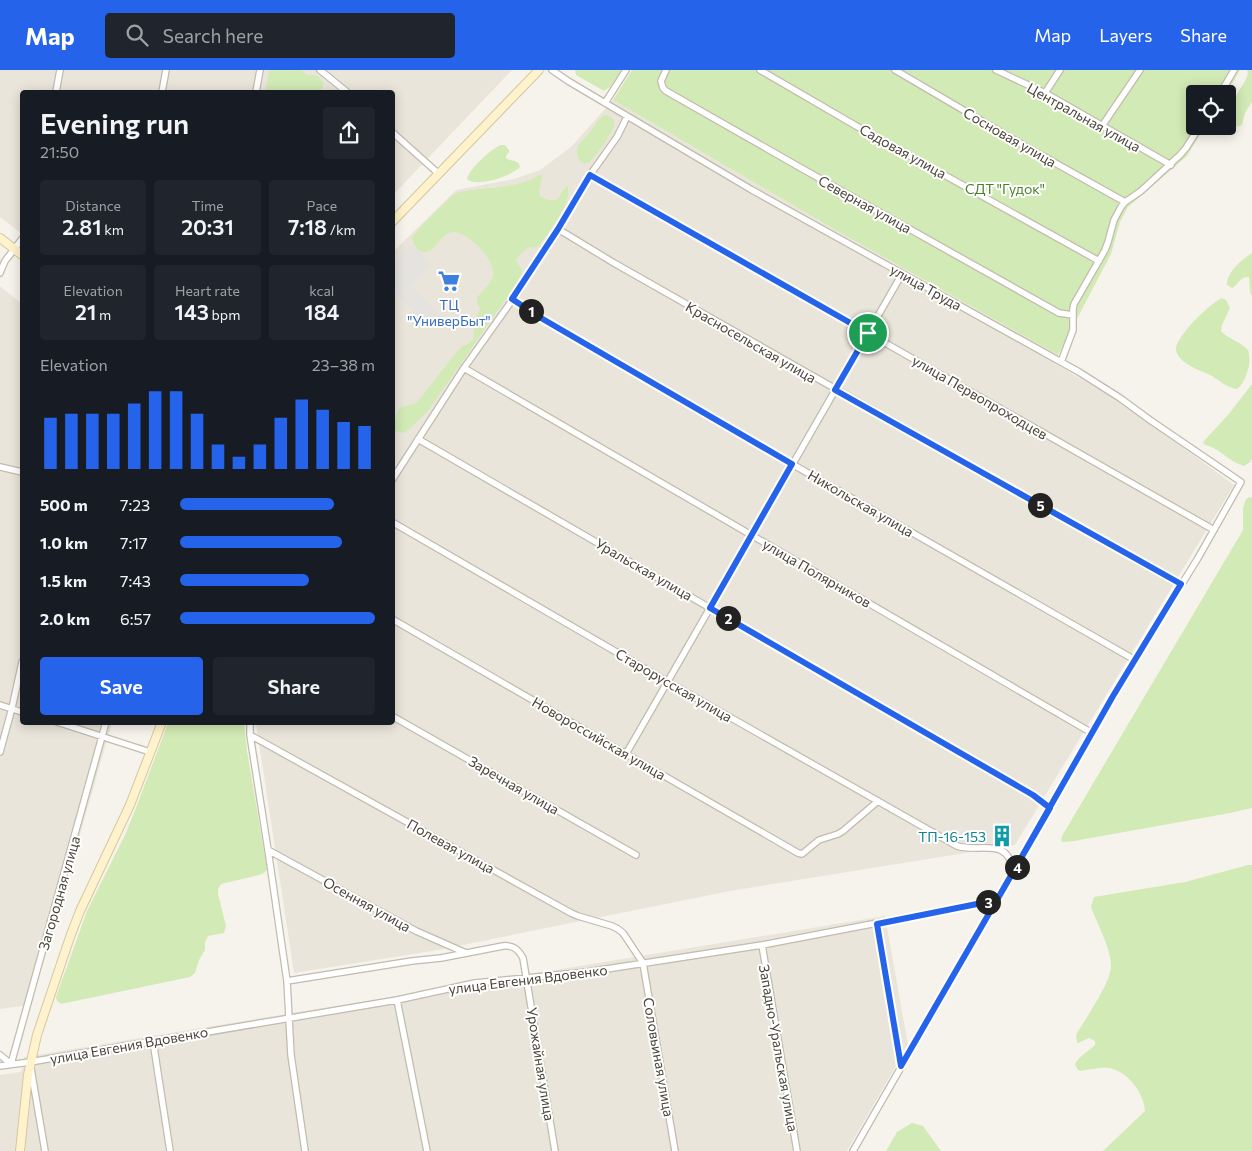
<!DOCTYPE html>
<html lang="en">
<head>
<meta charset="utf-8">
<style>
	body { margin:0; font-family:Commissioner,sans-serif; background:#20242c; color:#f1f3f6; height:100vh; display:flex; flex-direction:column; font-size:19px; white-space:nowrap }
	* { box-sizing:border-box; margin:0 }
	p { font-size:16px; color:#9ea1a6 }
	.icon { flex:none; width:28px; height:28px; fill:none; stroke:currentColor; stroke-width:2; stroke-linecap:round; stroke-linejoin:round }
	.map { position:relative; flex:1; overflow:hidden }
	.drawer { position:absolute; left:20px; top:20px; width:375px; height:635px; display:flex; flex-direction:column; background:#171b24; border-radius:5px; box-shadow:0 2px 12px #0003 }
	.drawer>* { flex:none }
	.tools { position:absolute; left:1186px; top:15px; display:grid; gap:10px }
	.tools a { display:grid; place-items:center; width:50px; height:50px; border-radius:5px; background:#171b24; box-shadow:0 2px 12px #0003; font-size:25px }
	.pin { position:absolute; display:grid; place-items:center; width:42px; height:42px; color:#fff; margin:-21px; border:2px solid #fff; border-radius:50%; box-shadow:0 1px 5px #0007 }
	.km { position:absolute; width:25px; height:25px; margin:-12px; border-radius:50%; background:#222; color:#fff; font-size:14px; line-height:25px; text-align:center }
	.round { display:grid; place-items:center; flex:none; width:52px; height:52px; border-radius:5px; background:#20242c }
	.overview { display:flex; align-items:center; justify-content:space-between; height:85px; padding:0 20px }
	h1 { font-size:28px; font-weight:600; line-height:38px }
	.figures { display:grid; grid-template-columns:repeat(3,1fr); gap:8px; height:85px; padding:5px 20px }
	.figures div { display:grid; align-content:center; border-radius:5px; background:#20242c; text-align:center }
	.figures b { font-size:21px; font-weight:600 }
	.figures small { font-size:14px; font-weight:400 }
	.figures p { font-size:14px }
	.chart { height:140px; padding:10px 20px }
	.chart p { display:flex; justify-content:space-between }
	.chart svg { width:100%; height:90px; margin-top:5px; stroke:#2563eb; stroke-width:6 }
	.primary-button { display:flex; gap:10px; margin-top:auto; padding:10px 20px }
	.primary-button a { flex:1; height:58px; border-radius:5px; background:#2563eb; color:#fff; font-size:20px; font-weight:600; line-height:58px; text-align:center }
	.primary-button a+a { background:#20242c; color:#f1f3f6 }
	ul { padding:0 20px; list-style:none; font-size:16px }
	li { display:grid; grid-template-columns:80px 60px 1fr; align-items:center; height:38px }
	li i { height:12px; border-radius:6px; background:#2563eb }
	header { display:flex; align-items:center; gap:30px; box-sizing:border-box; height:70px; padding:0 25px; background:#2563eb; color:#fff }
	header strong { font-size:24px }
	nav { display:flex; gap:28px; margin-inline-start:auto; font-size:18px }
	.search { width:350px; height:45px; background:#20242c; display:flex; align-items:center; gap:12px; box-sizing:border-box; padding:0 18px; border-radius:5px; color:#9ea1a6; font-size:19px }
	.map>svg:first-child { display:block }
	.residential { fill:#eae5da }
	.green { fill:#d2eab5 }
	.parking { fill:#e5e3e0 }
	.lines { fill:none; stroke-linecap:round; stroke-linejoin:round }
	.street-casing { stroke:#c2bbae; stroke-width:8 }
	.secondary-casing { stroke:#d6c79b; stroke-width:10 }
	.street { stroke:#fff; stroke-width:5.5 }
	.secondary { stroke:#fff3cd; stroke-width:8 }
	.route-casing { stroke:#fff; stroke-width:10 }
	.route { stroke:#2563eb; stroke-width:6 }
	.labels { text-anchor:middle; dominant-baseline:central; stroke-width:4; stroke-linejoin:round; paint-order:stroke }
	.street-label { font-size:14px; fill:#4b4439; stroke:#fff }
	.park-label { font-size:14px; fill:#4a7f2a; stroke:#fff }
	.shop-label { font-size:14px; fill:#366cbe; stroke:#fff }
	.culture-label { font-size:14px; fill:#0d838f; stroke:#fff; text-anchor:end }
</style>
</head>
<body>
<header>
<strong>Map</strong>
<div class="search"><svg class="icon" aria-label="search" viewBox="0 0 24 24"><circle cx="10" cy="10" r="6"/><path d="M15 15l6 6"/></svg>Search here</div>
<nav><a>Map</a><a>Layers</a><a>Share</a></nav>
</header>
<div class="map">
<svg width="1252" height="1081" viewBox="0 0 1252 1081">
	<rect width="100%" height="100%" fill="#f6f3ec"/>
	<path class="residential" d="M0,0H512L393,125L392,22H22V164L0,147Z
		M613,30L839,162L1058,285L1054,293L1124,334L1234,415L1015,775L730,821L438,880L294,903L256,653L392,652L393,182L456,120L514,109L540,100L571,77Z
		M0,216L22,234V652L112,653L31,935L0,939Z
		M885,846L908,975L847,1081H0V1005L21,1002L24,987Z"/>
	<path class="green" d="M269,0H302L307,5L318,6L323,12L322,21L323,22H265Z
		M575,0H622L610,17L604,21L576,5Z
		M632,0H1240L1226,24H1195V56H1205L1187,86L1128,137L1120,152L1111,184L1058,285L839,162L613,30Z
		M1247,0H1252V32L1245,43L1242,55L1238,57C1227,47 1233,30 1240,19C1243,14 1246,10 1248,4Z
		M604,45H607C611,47 615,49 614,54C614,61 595,88 589,92C585,94 585,93 581,92C570,76 582,73 591,61C595,56 598,49 604,45Z
		M501,75H505L509,80V82L506,86V88C511,92 519,89 520,97C512,106 476,118 467,109C469,99 492,78 501,75Z
		M539,105H542C542,114 538,117 540,126C560,137 557,126 567,115C574,131 549,161 540,175C534,179 533,176 528,178C525,180 517,187 516,190C518,199 525,196 521,207L428,341L407,361L404,363L396,361L393,366V357L398,340L402,337L414,334L421,328L442,300L462,276L468,274L473,269L475,253L480,239L477,232V228C482,221 491,214 493,206C497,191 469,163 454,162C441,162 437,180 426,182C418,184 413,174 412,167L426,151L452,126L456,123C482,116 517,120 539,105Z
		M1252,183V226L1250,222L1249,207C1240,206 1239,214 1232,218L1227,215C1227,201 1242,190 1252,183Z
		M1222,228L1226,230L1230,238L1222,255L1221,261L1224,264C1231,269 1243,274 1248,280C1252,291 1247,311 1237,319C1227,318 1219,310 1210,305C1199,300 1180,294 1176,281C1173,269 1210,233 1222,228Z
		M1252,314V389L1250,392L1244,396C1229,392 1220,378 1205,375L1203,372L1228,345Z
		M1250,427L1252,428V738L1230,743L1074,771L1064,772L1061,771L1062,766L1243,460V438L1246,429Z
		M168,653H244L247,681L267,799L264,803L259,805L221,814L218,819V824L226,856L224,863L208,866L205,872V880L199,890L195,903L190,907L61,934L57,931L56,927L87,841L125,765L136,738Z
		M1248,795H1252V1081H1103L1145,1041C1144,1023 1127,1000 1108,998C1101,997 1088,1000 1080,1001L1077,999L1075,994C1079,986 1089,981 1095,975V971L1089,968L1078,973L1077,972L1076,965C1085,949 1111,913 1111,896C1112,881 1096,851 1091,837L1094,827L1185,812Z
		M912,1053L923,1056L941,1081H886L897,1062Z"/>
	<path class="parking" d="M412,175L432,195L411,215L442,248L430,259L393,220V193Z"/>
	<g class="lines">
		<g class="street-casing">
			<path id="street" d="M320,0L347,22
				M552,0L568,11L752,120L1079,302L1120,328L1150,350L1241,412L1198,488L1135,590L1092,663L1013,802L853,1081
				M666,0L661,11L663,18L666,21L801,98L1059,243L1073,245
				M760,0L858,57L1099,191
				M895,0L1016,71L1125,132
				M996,0L1045,23L1171,95
				M56,22L60,0
				M162,22L166,0
				M256,22L260,0
				M1045,23L1060,0
				M1220,24L1234,0
				M605,33L626,0
				M1102,56L1140,0
				M392,62L439,104
				M590,105L1214,460
				M558,159L614,193L1181,515
				M0,203L5,191L22,169
				M513,229L541,248L792,394L1135,590
				M1061,292L1073,260V239L1074,234L1105,180L1108,172L1114,150L1121,137L1125,132L1141,121L1180,85L1186,78L1200,56
				M464,298L1092,663
				M418,369L1033,725L1050,738
				M0,397L22,402
				M392,410L464,298L513,229L558,159L590,105L617,67L624,53L627,46
				M392,452L668,612L957,776C980,783 1009,766 1013,802
				M392,549L798,783L802,784L819,770L838,764L843,761L878,731
				M0,635L22,642
				M392,646L636,785
				M57,652L150,682
				M250,652V665L268,780L287,911L291,985L305,1081
				M250,665L571,843L578,846L612,856L618,859L623,863L643,893L675,1081
				M0,682L12,638L22,592
				M626,684L902,204
				M268,780L416,861L466,883
				M877,854L901,997
				M762,875L797,1081
				M287,911L412,891L441,888L503,876C513,875 518,879 523,888L555,1081
				M397,930L427,1081
				M153,971L170,1081
				M0,985L11,994
				M11,994L106,652
				M0,996L30,992L397,930L475,913L587,902L762,875L997,830
				M31,999L45,1081"/>
		</g>
		<g class="secondary-casing">
			<path id="secondary" d="M392,152L539,0
				M0,168L22,185
				M20,1081L28,1005L37,965L70,867L80,841L130,735L162,652"/>
		</g>
		<use href="#street" class="street"/>
		<use href="#secondary" class="secondary"/>
	</g>
	<g class="lines">
		<g class="route-casing">
			<path id="route" d="M868,263L590,105L558,159L512,229L541,248L792,394L710,538L1033,725L1050,738L997,830L877,854L901,996L1013,802L1113,626L1181,514L835,320L868,263"/>
		</g>
		<use href="#route" class="route"/>
	</g>
	<defs>
		<g id="supermarket-bare" transform="scale(1.725)"><path d="M-6-5.5h2.5l.6 2H6L4.5 2H-2.5L-4.4-4H-6ZM-1.5 3.2a1.3 1.3 0 1 0 .1 0ZM3 3.2a1.3 1.3 0 1 0 .1 0Z" fill="#3f7fe0" stroke="#fff" stroke-width="2.5" paint-order="stroke"/></g>
		<g id="building-bare" transform="scale(1.725)"><path d="M-4-6H4V6H1V3H-1V6H-4ZM-2.5-4.3h1.7v1.8h-1.7ZM.8-4.3h1.7v1.8H.8ZM-2.5-1h1.7V.8h-1.7ZM.8-1h1.7V.8H.8Z" fill="#0f9aa8" stroke="#fff" stroke-width="2.5" paint-order="stroke"/></g>
	</defs>
	<g fill-rule="evenodd">
		<use href="#supermarket-bare" x="449" y="211"/>
		<use href="#building-bare" x="1002" y="766"/>
	</g>
	<g class="labels">
		<g class="street-label">
			<text transform="translate(1084 47) rotate(29)">Центральная улица</text>
			<text transform="translate(1010 67) rotate(30)">Сосновая улица</text>
			<text transform="translate(903 81) rotate(29)">Садовая улица</text>
			<text transform="translate(865 134) rotate(29)">Северная улица</text>
			<text transform="translate(926 217) rotate(29)">улица Труда</text>
			<text transform="translate(751 272) rotate(30)">Красносельская улица</text>
			<text transform="translate(980 327) rotate(30)">улица Первопроходцев</text>
			<text transform="translate(861 433) rotate(30)">Никольская улица</text>
			<text transform="translate(644 499) rotate(30)">Уральская улица</text>
			<text transform="translate(817 503) rotate(30)">улица Полярников</text>
			<text transform="translate(674 615) rotate(30)">Старорусская улица</text>
			<text transform="translate(599 668) rotate(30)">Новороссийская улица</text>
			<text transform="translate(514 715) rotate(30)">Заречная улица</text>
			<text transform="translate(451 776) rotate(29)">Полевая улица</text>
			<text transform="translate(59 823) rotate(-74)">Загородная улица</text>
			<text transform="translate(367 834) rotate(29)">Осенняя улица</text>
			<text transform="translate(528 909) rotate(-7)">улица Евгения Вдовенко</text>
			<text transform="translate(129 975) rotate(-10)">улица Евгения Вдовенко</text>
			<text transform="translate(779 978) rotate(80)">Западно-Уральская улица</text>
			<text transform="translate(659 987) rotate(80)">Соловьиная улица</text>
			<text transform="translate(541 994) rotate(81)">Урожайная улица</text>
		</g>
		<g class="park-label">
			<text x="1005" y="118">СДТ "Гудок"</text>
		</g>
		<g class="shop-label">
			<text x="449" y="234">ТЦ<tspan x="449" dy="16">"УниверБыт"</tspan></text>
		</g>
		<g class="culture-label">
			<text x="986" y="766">ТП-16-153</text>
		</g>
	</g>
</svg>
<div class="tools">
<a><svg class="icon" aria-label="locate" viewBox="0 0 24 24"><circle cx="12" cy="12" r="6"/><path d="M12 2v4M12 18v4M2 12h4M18 12h4"/></svg></a>
</div>
<div class="pin" style="left:868px;top:263px;background:#1e9e55"><svg class="icon" aria-label="arrive" viewBox="0 0 24 24"><path d="M6 21V4h12l-3 4 3 4H6"/></svg></div>
<b class="km" style="left:531px;top:241px">1</b>
<b class="km" style="left:728px;top:548px">2</b>
<b class="km" style="left:988px;top:832px">3</b>
<b class="km" style="left:1017px;top:797px">4</b>
<b class="km" style="left:1040px;top:435px">5</b>
<section class="drawer">
<div class="overview"><div><h1>Evening run</h1><p>21:50</p></div><a class="round"><svg class="icon" aria-label="share" viewBox="0 0 24 24"><path d="M12 15V3M7 8l5-5 5 5M5 13v7h14v-7"/></svg></a></div>
<div class="figures">
<div><p>Distance</p><b>2.81<small> km</small></b></div>
<div><p>Time</p><b>20:31</b></div>
<div><p>Pace</p><b>7:18<small> /km</small></b></div>
</div>
<div class="figures">
<div><p>Elevation</p><b>21<small> m</small></b></div>
<div><p>Heart rate</p><b>143<small> bpm</small></b></div>
<div><p>kcal</p><b>184</b></div>
</div>
<div class="chart"><p><span>Elevation</span>23–38 m</p>
<svg viewBox="0 0 160 44" preserveAspectRatio="none"><path d="M5 44V19M15 44V17M25 44V17M35 44V17M45 44V12M55 44V6M65 44V6M75 44V17M85 44V32M95 44V38M105 44V32M115 44V19M125 44V10M135 44V15M145 44V21M155 44V23"/></svg>
</div>
<ul>
<li><b>500 m</b>7:23<i style="width:79%"></i></li>
<li><b>1.0 km</b>7:17<i style="width:83%"></i></li>
<li><b>1.5 km</b>7:43<i style="width:66%"></i></li>
<li><b>2.0 km</b>6:57<i style="width:100%"></i></li>
</ul>
<div class="primary-button"><a>Save</a><a>Share</a></div>
</section>
</div>
</body>
</html>
